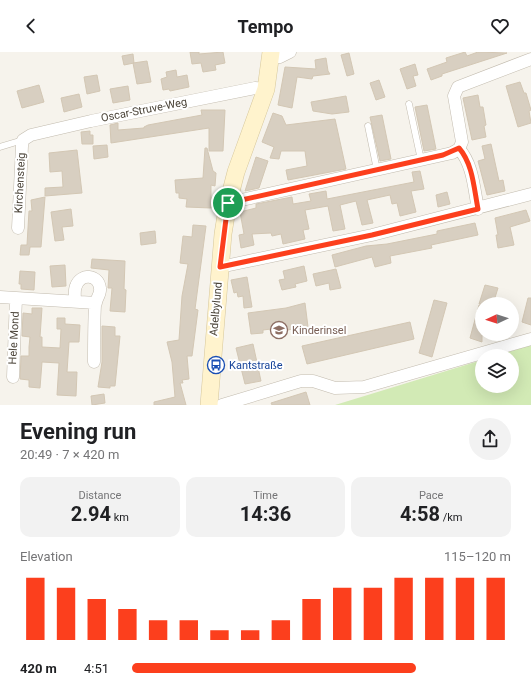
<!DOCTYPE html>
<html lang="en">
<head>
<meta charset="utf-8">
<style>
	body { margin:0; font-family:Roboto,sans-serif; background:#f2f2f2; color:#202124; height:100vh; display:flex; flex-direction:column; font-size:15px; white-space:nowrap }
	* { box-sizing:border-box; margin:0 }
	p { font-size:13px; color:#757577 }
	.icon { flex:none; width:22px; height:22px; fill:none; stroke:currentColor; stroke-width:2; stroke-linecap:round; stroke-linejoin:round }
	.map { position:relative; height:353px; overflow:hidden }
	.drawer { display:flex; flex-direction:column; background:#fff; flex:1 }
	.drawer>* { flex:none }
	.needle { width:26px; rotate:266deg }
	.buttons { position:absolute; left:475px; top:245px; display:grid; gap:8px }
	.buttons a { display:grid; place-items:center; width:44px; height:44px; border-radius:50%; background:#fff; box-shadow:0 4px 16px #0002; font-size:20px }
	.pin { position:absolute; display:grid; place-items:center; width:34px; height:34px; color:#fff; margin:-17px; border:2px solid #fff; border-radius:50%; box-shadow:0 1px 4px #0007 }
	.round { display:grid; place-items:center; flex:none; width:42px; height:42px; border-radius:21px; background:#f2f2f2 }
	.summary { display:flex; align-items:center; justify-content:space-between; height:68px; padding:0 20px }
	h1 { font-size:22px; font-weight:700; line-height:30px }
	.figures { display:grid; grid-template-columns:repeat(3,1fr); gap:6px; height:68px; padding:4px 20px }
	.figures div { display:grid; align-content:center; border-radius:10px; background:#f2f2f2; text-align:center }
	.figures b { font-size:20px; font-weight:700 }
	.figures small { font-size:11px; font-weight:400 }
	.figures p { font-size:11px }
	.chart { height:112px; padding:8px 20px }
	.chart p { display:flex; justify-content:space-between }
	.chart svg { width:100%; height:72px; margin-top:4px; stroke:#fc3f1d; stroke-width:6 }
	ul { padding:0 20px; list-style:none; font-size:13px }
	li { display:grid; grid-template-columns:64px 48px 1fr; align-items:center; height:30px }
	li i { height:10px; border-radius:5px; background:#fc3f1d }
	header { display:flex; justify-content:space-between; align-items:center; height:52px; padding:0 20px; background:#fff; font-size:18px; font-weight:700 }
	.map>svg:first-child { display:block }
	.green { fill:#d2eab5 }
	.building { fill:#d8cfc1; stroke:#d3c7b4 }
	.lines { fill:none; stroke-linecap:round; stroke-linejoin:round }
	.lane-casing { stroke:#c2bbae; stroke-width:7 }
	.street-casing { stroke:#c2bbae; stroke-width:13 }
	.secondary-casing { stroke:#d6c79b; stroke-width:18 }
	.lane { stroke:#fff; stroke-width:6 }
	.street { stroke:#fff; stroke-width:12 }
	.secondary { stroke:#fff3cd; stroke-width:17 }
	.route-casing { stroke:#fff; stroke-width:8 }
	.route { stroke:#fc3f1d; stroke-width:5 }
	.labels { text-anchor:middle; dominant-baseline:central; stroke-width:4; stroke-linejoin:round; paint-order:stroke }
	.street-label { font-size:11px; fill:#4b4439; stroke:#fff }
	.education-label { font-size:11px; fill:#785e54; stroke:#fff; text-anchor:start }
	.transit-label { font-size:11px; fill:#164399; stroke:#fff; text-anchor:start }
</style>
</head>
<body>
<header><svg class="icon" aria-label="back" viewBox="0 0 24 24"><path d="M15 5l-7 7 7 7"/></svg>Tempo<svg class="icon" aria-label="heart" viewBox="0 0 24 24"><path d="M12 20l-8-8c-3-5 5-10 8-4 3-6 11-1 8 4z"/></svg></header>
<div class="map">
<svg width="531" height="353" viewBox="0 0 531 353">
	<rect width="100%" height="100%" fill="#f6f3ec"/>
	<path class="green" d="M531,293V353H335L482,308V334H512V304H495Z"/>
	<path class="building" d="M190,0H199V2L223,0L225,11L215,13L216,18L203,20L201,11L192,12Z
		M465,0L467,4L478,0L507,1L442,22V24L431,28L427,17L447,10L446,6Z
		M349,1L354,22L347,24L341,3Z
		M133,2L134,11L124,13L122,4Z
		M326,6L328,19L330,22L313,24L312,27L297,25L292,56L278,53L285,15L316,17L315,8Z
		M147,9L151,30L137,32L133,11Z
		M415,12L418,23L413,24L416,34L407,37L400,17Z
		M176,18L177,25L187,23L189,35L170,39L169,37L163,38L161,27L167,25L166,20Z
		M97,23L100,39L87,42L84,25Z
		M379,28L385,45L376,48L370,31Z
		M520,30L524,41H526L531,58L529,59L531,71L518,75L506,34Z
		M39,33L44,50L22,56L17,39Z
		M128,34L130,48L113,51L110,37Z
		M79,42L82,55L64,60L61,46Z
		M478,43L480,55H483L486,73L484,74L486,85L472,88L463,46Z
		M346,44L349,60L332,62L313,59L311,50Z
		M427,53L436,97L424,99L415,55Z
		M201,58H225L223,99H209V76L111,91L110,73L118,71V78L144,76V75L148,73L202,63Z
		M273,61L282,64L286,73L335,67L346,117L288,128L286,118L307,114L305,99H281L279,107L270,106L274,95L262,90Z
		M382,63L391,107L380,109L370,65Z
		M90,79V83H93V92H82L81,80Z
		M491,92L499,129L503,128L505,139L487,143L478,109L485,107L482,94Z
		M107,93L108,105L94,107L93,94Z
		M205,96H207L213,119L216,121L215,134L211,133V156L186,155L187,147L179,146V141H176L175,128L203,126Z
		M77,98L82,141L45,144V136L63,135L62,119L50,120L49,101Z
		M256,105L268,109L259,136L245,139Z
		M420,119L424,137L411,139L416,160L400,164L397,151L392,152L390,143L367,148L373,171L362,173L356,149L340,153L345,177L333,179L328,154L305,158L309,177L303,178L305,187L283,192L281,182L272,184L271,181L252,182L254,193L241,196L239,183L244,182L240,160L256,156V152L292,145L293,152L311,149L309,142L326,139L327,147L414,130L412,120Z
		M447,140L450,152L438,155L436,143Z
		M45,145L41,195H30L29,203H20L21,193H27L29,159H32L31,148Z
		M71,157L73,174L62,175L64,188L55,189L51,160Z
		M526,158L530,169L510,175L514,193L498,196L496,183H498L495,166Z
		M475,171L478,183L431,193L432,196L390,204L391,211L375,215L372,205L335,215L332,203L366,194L387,192L437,182V179Z
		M193,173L206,174L195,257L198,258L192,304H187L189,327L182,328L183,331H180L186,353H154V350L175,345L172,310L167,290L179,288L182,244L188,212L180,211L183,184L192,185Z
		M155,179L156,191L141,193L140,181Z
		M92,207L125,209L124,237L126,238L125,260L110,259L112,236H108L109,218L91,216Z
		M65,213L66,234L52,235L50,214Z
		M304,214L307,229L295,232L296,235L282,238L279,228L285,227L283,219Z
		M336,217L341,236L330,238L329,231L316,234L313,222Z
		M20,219L35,220L34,238L21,237V232H19Z
		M247,225L252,255L244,256L243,244L238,245L237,240L234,241L231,228Z
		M485,233L498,236L493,252H479Z
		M528,246H531V273L522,270Z
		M434,248L447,251L432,305L419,301Z
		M305,251L308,275L287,278V275L263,278V281L251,282L248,261L286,256Z
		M479,253H482V290L470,286Z
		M32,256H42L40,285H42V295L60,296L61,277H57V266H65V272L80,273L79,290H69L67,320H77L76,344L57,343L59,311L42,310L40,336L29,335V328L20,327L21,304H29V295L30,285L22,284L23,261L32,262Z
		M410,270L414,287L307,312L302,294Z
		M102,274L115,275V284H120L115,334H110V336L98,335L102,310Z
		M253,292L261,329L245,332L236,296Z
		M306,340L310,353H272L271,351Z
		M104,342L105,351L92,353L91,344Z"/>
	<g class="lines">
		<g class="lane-casing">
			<path id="lane" d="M409,52L421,108
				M368,74L377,118
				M0,95L23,88"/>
		</g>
		<g class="street-casing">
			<path id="street" d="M271,6L280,5L290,0
				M459,97C473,112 474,137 478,157
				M228,151L452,101L459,97L462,90L454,44L458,35L531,7
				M18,176L22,94L23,88L31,83L91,69L255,36L266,37
				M220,215L372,183L531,142
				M0,245L96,251
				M75,249C75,245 74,238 76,234C81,221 98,222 100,236C101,242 96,247 95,253C94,272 94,291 94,310
				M13,325L16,246
				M222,353L301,329H313L335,336L364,335L531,287"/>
		</g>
		<g class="secondary-casing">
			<path id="secondary" d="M209,353L223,182L228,151L236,120L266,37L271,0"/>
		</g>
		<use href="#lane" class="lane"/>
		<use href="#street" class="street"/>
		<use href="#secondary" class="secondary"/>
	</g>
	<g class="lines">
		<g class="route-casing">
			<path id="route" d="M459,96C473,112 474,137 478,157L372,183L220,215L228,151L443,103Z"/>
		</g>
		<use href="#route" class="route"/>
	</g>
	<defs>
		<g id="school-ring" transform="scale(0.9)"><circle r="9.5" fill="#fff" stroke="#8d6e63" stroke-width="1.5"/><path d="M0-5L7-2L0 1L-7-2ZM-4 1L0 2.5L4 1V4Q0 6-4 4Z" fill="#8d6e63"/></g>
		<g id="bus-ring" transform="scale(0.9)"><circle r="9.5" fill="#fff" stroke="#1a4fb4" stroke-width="1.5"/><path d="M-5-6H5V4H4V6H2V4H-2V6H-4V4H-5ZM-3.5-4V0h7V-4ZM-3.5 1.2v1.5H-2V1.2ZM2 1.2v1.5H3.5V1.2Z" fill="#1a4fb4"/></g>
	</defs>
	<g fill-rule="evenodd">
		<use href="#school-ring" x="279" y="278"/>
		<use href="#bus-ring" x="216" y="313"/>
	</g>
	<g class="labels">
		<g class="street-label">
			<text transform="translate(144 58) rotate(-11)">Oscar-Struve-Weg</text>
			<text transform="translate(20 131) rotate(-87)">Kirchensteig</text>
			<text transform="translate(216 257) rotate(-85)">Adelbylund</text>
			<text transform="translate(14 286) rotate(-87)">Hele Mond</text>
		</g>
		<g class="education-label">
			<text x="292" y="278">Kinderinsel</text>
		</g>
		<g class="transit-label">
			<text x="229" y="313">Kantstraße</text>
		</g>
	</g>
</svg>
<div class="buttons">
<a><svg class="needle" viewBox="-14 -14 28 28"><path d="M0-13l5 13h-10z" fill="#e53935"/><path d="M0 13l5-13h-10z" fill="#757577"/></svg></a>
<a><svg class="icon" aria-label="layers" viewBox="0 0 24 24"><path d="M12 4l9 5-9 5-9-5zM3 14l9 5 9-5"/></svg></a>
</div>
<div class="pin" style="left:228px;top:151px;background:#1e9e55"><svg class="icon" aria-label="arrive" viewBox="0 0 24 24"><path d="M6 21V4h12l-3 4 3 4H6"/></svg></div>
</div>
<section class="drawer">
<div class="summary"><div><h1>Evening run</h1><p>20:49 · 7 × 420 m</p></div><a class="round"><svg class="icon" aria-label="share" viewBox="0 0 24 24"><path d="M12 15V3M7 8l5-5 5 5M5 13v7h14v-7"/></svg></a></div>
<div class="figures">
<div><p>Distance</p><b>2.94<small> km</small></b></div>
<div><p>Time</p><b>14:36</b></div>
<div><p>Pace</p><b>4:58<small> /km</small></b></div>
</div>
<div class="chart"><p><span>Elevation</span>115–120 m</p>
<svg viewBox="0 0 160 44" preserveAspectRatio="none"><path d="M5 44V6M15 44V12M25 44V19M35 44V25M45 44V32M55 44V32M65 44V38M75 44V38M85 44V32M95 44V19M105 44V12M115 44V12M125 44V6M135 44V6M145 44V6M155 44V6"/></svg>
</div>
<ul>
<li><b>420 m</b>4:51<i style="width:75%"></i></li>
</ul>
</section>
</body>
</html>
